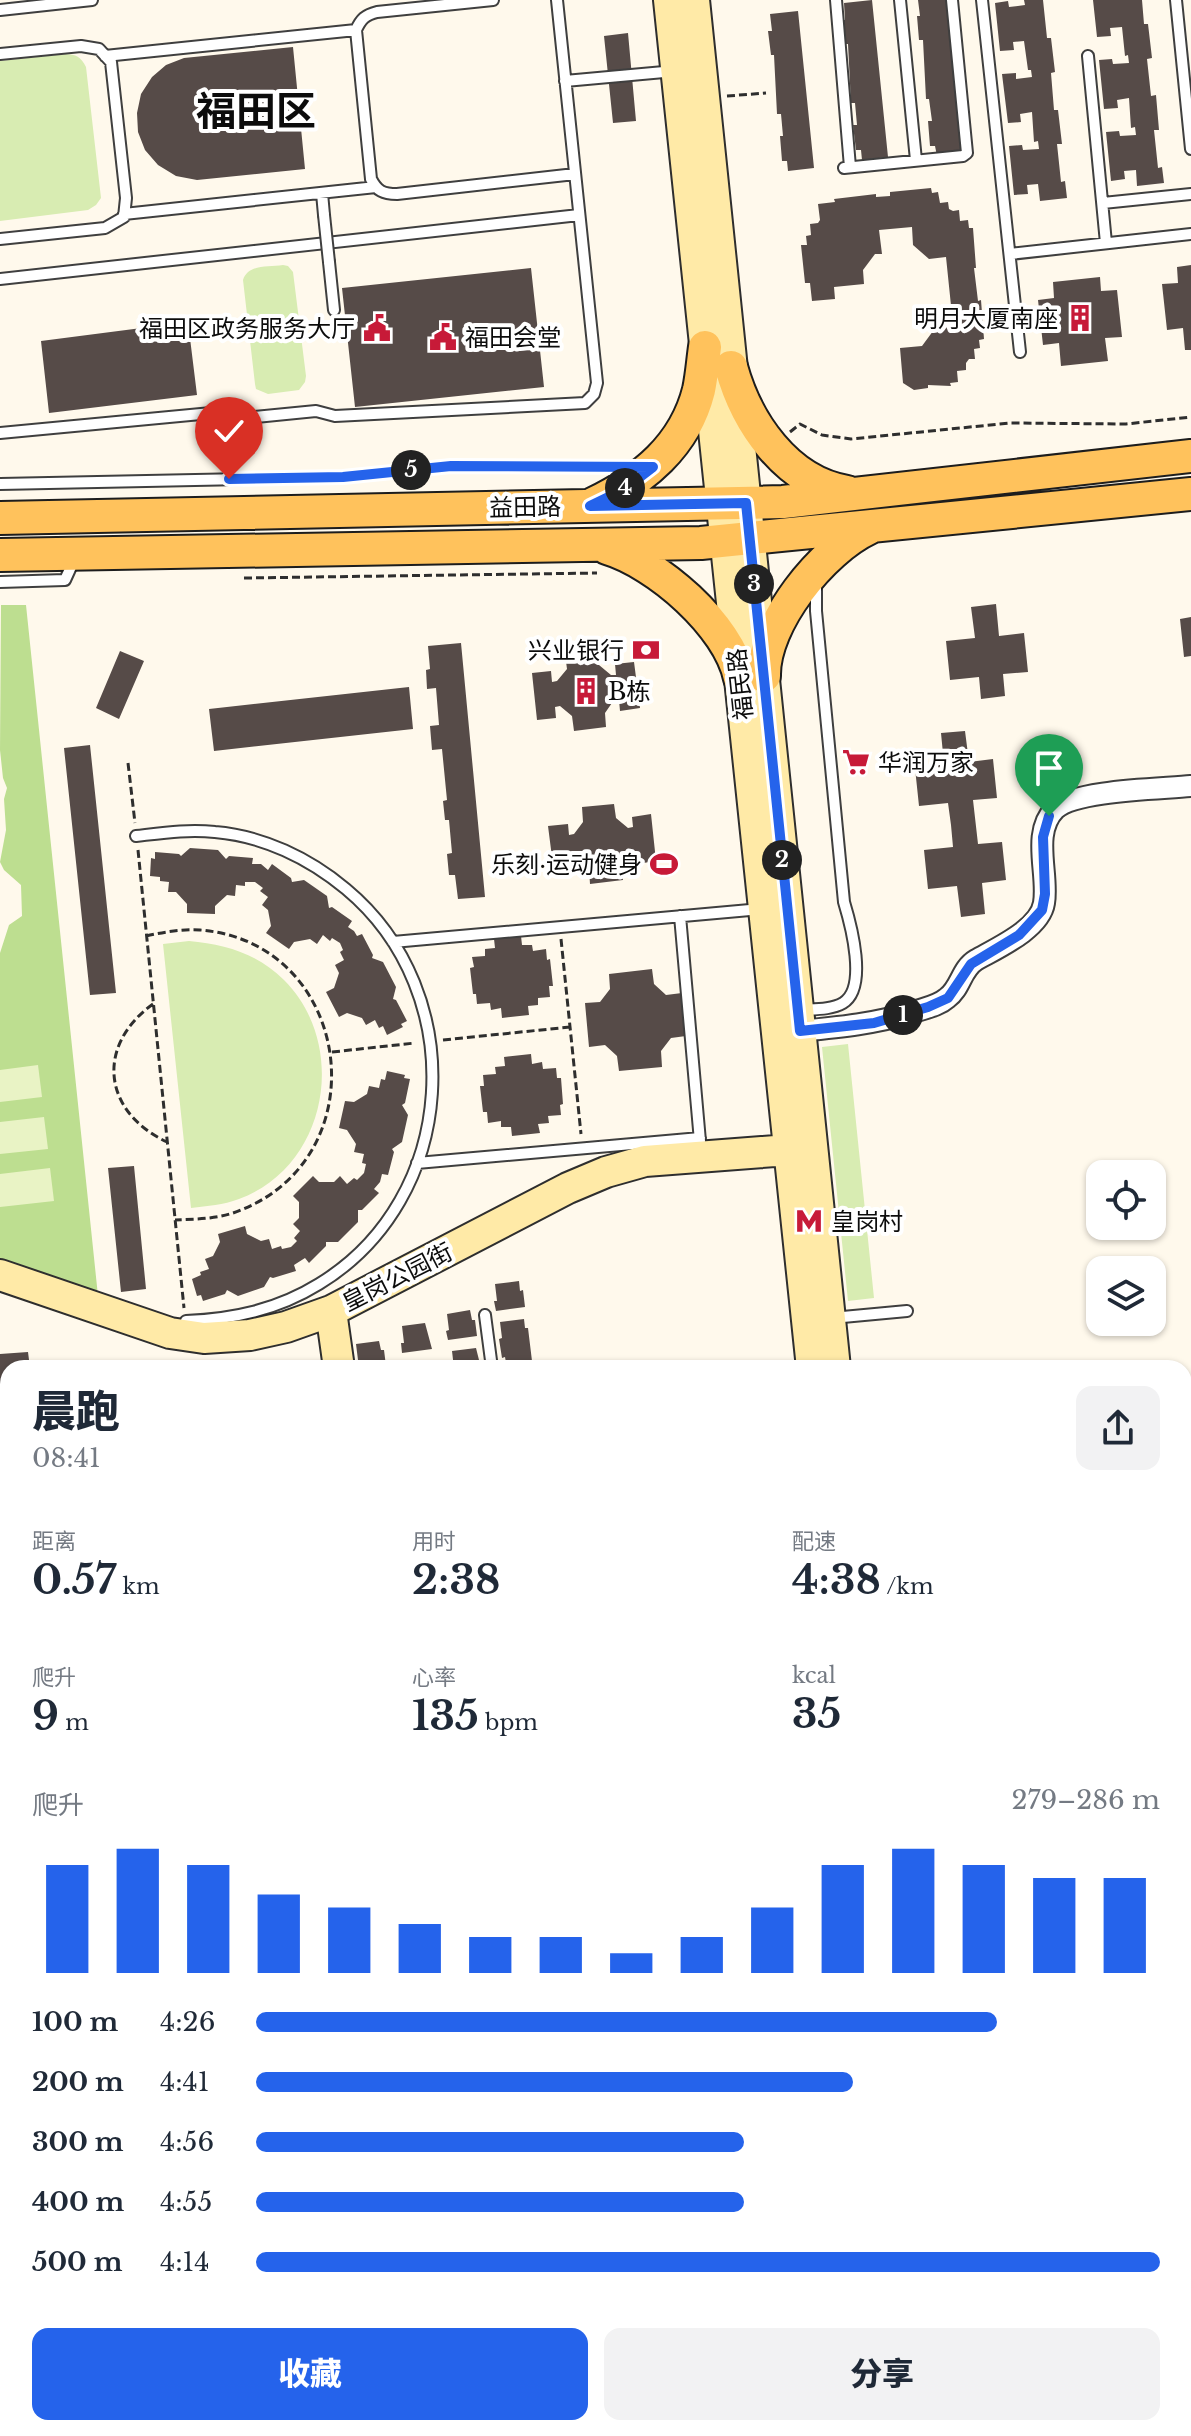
<!DOCTYPE html>
<html lang="zh">
<head>
<meta charset="utf-8">
<style>
	body { margin:0; font-family:"Libre Baskerville","Noto Sans SC",serif; background:#f2f2f3; color:#1f2937; height:100vh; display:flex; flex-direction:column; font-size:30px; white-space:nowrap }
	* { box-sizing:border-box; margin:0 }
	p { font-size:26px; color:#747a83 }
	.icon { flex:none; width:44px; height:44px; fill:none; stroke:currentColor; stroke-width:2; stroke-linecap:round; stroke-linejoin:round }
	.map { position:relative; flex:1; overflow:hidden }
	.details { position:absolute; left:0px; top:1360px; width:1192px; height:1076px; display:flex; flex-direction:column; background:#fff; border-radius:24px 24px 0 0; box-shadow:0 2px 6px #0004 }
	.details>* { flex:none }
	.fabs { position:absolute; left:1086px; top:1160px; display:grid; gap:16px }
	.fabs a { display:grid; place-items:center; width:80px; height:80px; border-radius:16px; background:#fff; box-shadow:0 2px 6px #0004; font-size:40px }
	.pin { position:absolute; display:grid; place-items:center; width:68px; height:68px; color:#fff; margin:-82px -34px; border-radius:50% 50% 50% 0; rotate:-45deg; box-shadow:0 0 8px #0007 }
	.pin .icon { rotate:45deg }
	.km { position:absolute; width:40px; height:40px; margin:-20px; border-radius:50%; background:#222; color:#fff; font-size:22px; line-height:40px; text-align:center }
	.round { display:grid; place-items:center; flex:none; width:84px; height:84px; border-radius:16px; background:#f2f2f3 }
	.overview { display:flex; align-items:center; justify-content:space-between; height:136px; padding:0 32px }
	h1 { font-size:44px; font-weight:800; line-height:60px }
	.stats { display:grid; grid-template-columns:repeat(3,1fr); gap:12px; height:136px; padding:8px 32px }
	.stats div { display:grid; align-content:center }
	.stats b { font-size:40px; font-weight:800 }
	.stats small { font-size:22px; font-weight:400 }
	.stats p { font-size:22px }
	.chart { height:224px; padding:16px 32px }
	.chart p { display:flex; justify-content:space-between }
	.chart svg { width:100%; height:144px; margin-top:8px; stroke:#2563eb; stroke-width:6 }
	.cta { display:flex; gap:16px; margin-top:auto; padding:16px 32px }
	.cta a { flex:1; height:92px; border-radius:16px; background:#2563eb; color:#fff; font-size:32px; font-weight:800; line-height:92px; text-align:center }
	.cta a+a { background:#f2f2f3; color:#1f2937 }
	ul { padding:0 32px; list-style:none; font-size:26px }
	li { display:grid; grid-template-columns:128px 96px 1fr; align-items:center; height:60px }
	li i { height:20px; border-radius:10px; background:#2563eb }
	.map>svg:first-child { display:block }
	.green { fill:#d8ecb2 }
	.forest { fill:#bdde90 }
	.pitch { fill:#e9f3c5 }
	.building { fill:#564b48 }
	.lines { fill:none; stroke-linecap:round; stroke-linejoin:round }
	.lane-casing { stroke:#3f3f3f; stroke-width:14 }
	.street-casing { stroke:#3f3f3f; stroke-width:24 }
	.secondary-casing { stroke:#2e2e2e; stroke-width:34 }
	.primary-casing { stroke:#1d1d1d; stroke-width:36 }
	.path { stroke:#2e2e2e; stroke-width:3; stroke-dasharray:8 4; stroke-linecap:butt }
	.lane { stroke:#fff; stroke-width:10 }
	.street { stroke:#fff; stroke-width:20 }
	.secondary { stroke:#ffeaa7; stroke-width:30 }
	.primary { stroke:#ffc25c; stroke-width:32 }
	.lane-bridge-casing { stroke:#3f3f3f; stroke-width:14; stroke-linecap:butt }
	.lane-bridge { stroke:#fff; stroke-width:10 }
	.route-casing { stroke:#fff; stroke-width:16 }
	.route { stroke:#2563eb; stroke-width:10 }
	.labels { text-anchor:middle; dominant-baseline:central; stroke-width:8; stroke-linejoin:round; paint-order:stroke }
	.poi-label { font-size:24px; fill:#0c0c0c; stroke:#fff; text-anchor:end }
	.street-label { font-size:24px; fill:#0c0c0c; stroke:#fff }
	.town-label { font-size:40px; font-weight:bold; fill:#0c0c0c; stroke:#fff }
</style>
</head>
<body>
<div class="map">
<svg width="1191" height="2436" viewBox="0 0 1191 2436">
	<rect width="100%" height="100%" fill="#fff9ec"/>
	<path class="green" d="M65,54C76,54 81,57 86,67L101,198L96,205L88,210L0,221V61Z
		M283,265L288,266L293,272L306,376L305,382L299,390L268,394L256,389L255,384L243,280C248,264 268,267 283,265Z
		M189,941C225,944 258,954 284,980C349,1045 328,1166 239,1199C223,1205 208,1206 191,1208L163,944Z
		M848,1044L874,1298L848,1301L822,1047Z"/>
	<path class="forest" d="M1,605H26L98,1296L0,1260V953L9,925L22,916L21,885L4,870L0,862L6,830L4,799L7,788L3,778L0,750Z"/>
	<path class="pitch" d="M38,1065L42,1097L0,1102V1070Z
		M44,1117L48,1149L0,1154V1122Z
		M50,1168L54,1201L0,1207V1174Z"/>
	<path class="building" d="M872,0L888,157L862,160L861,150H856L853,125H857L855,103H851L848,44H845L842,20H845L844,3Z
		M918,0H947L962,153L937,156L935,146H930L928,121H932L929,99H926L923,40H919L917,16H920Z
		M1024,0H1043L1047,38H1051L1055,72L1051,73L1054,110H1058L1062,144H1057L1061,182L1065,181L1067,198L1040,201L1038,184L1027,185L1028,194L1014,195L1009,146L1022,145L1023,150L1039,149L1038,141L1034,142L1032,112L1020,114L1021,122L1008,123L1002,74L1016,73V79L1032,77L1031,70H1028L1024,41L1013,42L1014,50L1000,51L995,3L1008,1L1009,7L1025,5Z
		M1093,0H1142L1144,24H1148L1152,58L1147,59L1151,96L1156,95L1159,130H1154L1158,168L1162,167L1164,183L1137,186L1136,170L1124,171L1125,179L1111,181L1106,132L1119,131L1120,136L1136,135L1135,127L1131,128L1129,98L1117,100L1118,108L1104,109L1099,60L1112,59L1113,64L1129,63L1128,55L1125,56L1122,27L1110,28L1111,36L1097,37Z
		M798,11L814,168L788,171L787,161H782L780,136H783L781,114H777L774,55H771L768,31H772L770,14Z
		M628,33L636,121L613,123L604,36Z
		M293,47L305,169L197,180L176,176L158,165L145,150L138,132L137,113L141,94L152,77L166,65L184,58Z
		M931,188L932,193L938,192L940,203L948,202L949,209L953,211L959,210L960,221L968,220L969,228H973L976,268H974L978,301L981,300L984,339L979,340L980,348L974,349L975,359H969L966,363V370L957,371L958,382L950,383L951,386L928,385V388L914,390L903,383L900,348L922,346L936,327L953,325L946,257L929,259L913,245L912,227L879,230L882,254H875L863,270L864,284L834,287L835,299L812,301L810,283H805L801,245H807L806,236L811,235L810,224L818,223L820,220L818,204L835,202L834,199L876,194V197L890,196V192Z
		M1191,265V350H1185L1183,328L1167,330L1162,284L1178,283L1177,267Z
		M531,268L544,387L355,407L342,288Z
		M1100,277L1101,291L1117,290L1122,337L1105,338L1108,361L1061,366L1059,343L1043,345L1038,300L1054,298L1053,282Z
		M188,322L197,395L49,413L41,341Z
		M996,604L999,636L1024,633L1028,672L1003,674L1005,696L981,699L979,677L950,680L946,641L975,638L971,607Z
		M1191,617V656L1184,657L1180,619Z
		M461,643L485,897L458,899L455,875H449L447,854L452,853L449,820H445L443,801L447,800L442,749L432,750L430,726L439,725L436,688L427,689L426,670L430,669L428,646Z
		M120,651L144,661L119,719L96,708Z
		M598,651L599,665L611,675H616L615,664L634,662L640,708L620,711L619,700H614L605,713L606,727L574,731L572,716L560,706L555,707L556,718L537,720L532,673L551,671L552,682L557,681L567,669L565,654Z
		M409,687L413,729L214,751L209,709Z
		M965,731L969,762L993,759L997,798L973,800L978,844L1002,842L1006,880L982,883L985,914L961,917L957,886L928,889L924,850L953,847L951,825L948,803L919,806L915,768L944,764L941,733Z
		M90,745L116,993L90,995L64,748Z
		M614,804L616,818L628,828L633,827L632,817L651,814L656,861L637,864L636,853H631L621,866L623,880L590,884L589,869L576,859L572,860L573,871L554,873L548,826L568,824L569,835L574,834L583,822L582,807Z
		M190,848L218,850L226,859L229,856L253,858L252,864H261L268,870L272,864L291,878L292,882L304,880L327,896L329,908L332,907L352,921L348,927L354,931L357,936L362,934L373,955L372,958L383,962L396,987L393,999L396,1000L407,1021L401,1024L403,1027L387,1035L383,1026L379,1028L375,1020L366,1025L362,1018L347,1013L339,1017L326,992L334,988L339,973L335,965L344,960L340,952L343,950L340,943L332,938L330,941L323,935L317,944L310,939L294,942L289,949L266,933L271,926L268,910L262,905L268,897L260,891L263,888L255,882H245V886L236,885L235,896L227,895L215,906V914L187,913V904L176,892H168L169,882L160,881V877L150,876L151,858L155,859V852L179,854L181,856Z
		M521,936L522,945H532L533,951L546,949L547,960L550,959L553,986H549L550,997L538,998V1005L528,1006L529,1015L502,1018L501,1008L491,1010L490,1003L477,1004L476,994H473L470,968L474,967L472,957L485,956V949L495,948L494,939Z
		M652,969L654,984L666,995L682,993L686,1036L671,1038L661,1051L662,1067L619,1071L617,1056L605,1045L589,1047L585,1003L600,1002L610,989L609,974Z
		M531,1054L532,1064L542,1062L543,1069L556,1068L557,1078H561L563,1104L560,1105L561,1115L548,1116L549,1123L538,1124L540,1133L512,1136L511,1127H501V1121L488,1123L487,1112H483L480,1086H484L483,1075L496,1074L495,1067L505,1066L504,1057Z
		M387,1071L405,1075L404,1078L410,1079L405,1103L402,1105L408,1115L402,1142L392,1149L394,1152L388,1175L382,1174L380,1182L374,1189L379,1193L362,1210H358V1222L338,1242H326V1246L309,1263L305,1258L294,1265L296,1271L273,1278L270,1277L264,1287L238,1296L227,1290L225,1294L203,1301L201,1295L197,1296L192,1279L201,1275L200,1272L209,1269L205,1259L213,1256L220,1242L218,1234L245,1226L247,1234L261,1241L269,1239L272,1249L281,1246L282,1249L291,1247L297,1241L294,1238L300,1231L293,1224L299,1218V1202L293,1196L313,1176L319,1182H334L340,1176L347,1184L354,1178L357,1180L364,1173L366,1164L362,1163L364,1154L354,1152L356,1144L347,1130L339,1128L345,1101L354,1102L367,1094L369,1086L379,1088L381,1079L385,1080Z
		M134,1166L146,1289L121,1292L108,1168Z
		M519,1281L520,1291L523,1290L525,1307L496,1311L494,1301H497L495,1284Z
		M470,1310L472,1320H475L477,1336L448,1340L446,1331L449,1330L447,1314Z
		M524,1319L525,1328H528L532,1361H530L531,1368H507L505,1357L502,1358L499,1339L502,1338L500,1322Z
		M425,1323L432,1349L402,1353L401,1343H404L402,1326Z
		M379,1341L381,1350H384L386,1366L356,1368L355,1361L358,1360L356,1344Z
		M476,1348L481,1368H454L452,1351Z
		M28,1352L30,1368H8V1383L0,1384V1354Z
		M8,1584V1708L0,1709V1585Z
		M8,1727V1850L3,1851L0,1818V1728Z
		M307,2428H327L328,2436H308Z"/>
	<g class="lines">
		<g class="lane-casing">
			<path id="lane" d="M493,0L377,12C365,15 361,19 356,30L371,179C377,191 383,194 397,194L575,174
				M836,0L850,167
				M900,0L916,160
				M982,0L1020,352
				M1176,0L1191,149
				M0,10L92,0
				M0,54L81,46L99,49L111,62L126,198L124,217L105,228L0,239
				M105,56L356,30
				M1088,56L1106,243
				M565,81L675,71
				M844,168L963,156L967,153L952,0
				M322,193L324,215
				M1103,203L1191,194
				M124,214L376,187
				M1010,254L1191,234
				M329,262L334,310
				M0,279L579,215
				M0,433L222,412L245,418L316,411L335,416L585,403L594,394L597,383L557,0
				M0,484L343,477L451,466L635,467
				M0,582L65,580L75,558
				M136,836C162,833 188,829 215,832C263,836 309,858 346,889C471,993 459,1199 319,1284C277,1310 233,1319 186,1321
				M680,916L700,1141
				M393,942L761,909
				M800,1010C814,1009 831,1010 843,1003C868,988 851,925 844,902L816,611V583
				M417,1163L700,1138
				M485,1315L492,1368
				M832,1318L907,1311
				M0,1454L5,1458L8,1491
				M0,1873L8,1872"/>
		</g>
		<g class="street-casing">
			<path id="street" d="M800,1031C841,1027 873,1024 914,1012C925,1008 938,1006 947,998C961,988 961,969 976,960C997,948 1040,929 1044,903C1049,874 1031,833 1055,809C1075,790 1161,789 1191,786
				M0,1961L5,2004
				M1184,2044L1191,2043
				M0,2279L8,2278
				M1184,2413H1191
				M505,2428V2436
				M229,2436L238,2434"/>
		</g>
		<g class="secondary-casing">
			<path id="secondary" d="M669,0L812,1368
				M694,0L835,1368
				M0,1275L170,1333L204,1338L250,1335L286,1327L331,1311L568,1188L606,1172L645,1161L789,1150
				M331,1311L339,1368
				M0,2005L8,2004
				M923,2428L924,2436
				M944,2428L945,2436"/>
		</g>
		<g class="primary-casing">
			<path id="primary" d="M731,367C746,422 786,482 847,492
				M593,504C643,480 685,446 699,390C702,376 703,361 705,347
				M0,518L783,502L1191,456
				M607,548C657,563 729,625 740,678
				M0,555L701,543L1191,494
				M764,676C763,623 822,550 869,528"/>
		</g>
		<path class="path" d="M727,96L766,93
			M790,432L800,424L822,435L851,439L1010,423L1126,424L1191,417
			M244,578L597,573
			M128,763L135,823
			M138,850L184,1308
			M146,936C164,932 182,929 200,930C352,942 381,1154 241,1210C220,1219 198,1219 175,1220
			M561,939L581,1134
			M153,1004C95,1046 103,1112 167,1142
			M443,1040L570,1027
			M332,1052L415,1043"/>
		<use href="#lane" class="lane"/>
		<use href="#street" class="street"/>
		<use href="#secondary" class="secondary"/>
		<use href="#primary" class="primary"/>
		<g class="lane-bridge-casing">
			<path id="lane-bridge" d="M324,215L329,262"/>
		</g>
		<use href="#lane-bridge" class="lane-bridge"/>
	</g>
	<g class="lines">
		<g class="route-casing">
			<path id="route" d="M229,479L343,477L451,466L653,467L623,490L590,506L746,503L800,1031L874,1023L928,1007L948,998L971,964L1019,935L1042,910L1045,894L1043,837L1049,816"/>
		</g>
		<use href="#route" class="route"/>
	</g>
	<defs>
		<g id="building-bare" transform="scale(2.16)"><path d="M-4-6H4V6H1V3H-1V6H-4ZM-2.5-4.3h1.7v1.8h-1.7ZM.8-4.3h1.7v1.8H.8ZM-2.5-1h1.7V.8h-1.7ZM.8-1h1.7V.8H.8Z" fill="#c71a38" stroke="#fff" stroke-width="2.5" paint-order="stroke"/></g>
		<g id="civic-bare" transform="scale(2.16)"><path d="M-.6-6.5H3V-4.5H.6V-3L4-1V1h2V6H-6V1h2V-1L-.6-3ZM-1.2 2.5V6h2.4V2.5Z" fill="#c71a38" stroke="#fff" stroke-width="2.5" paint-order="stroke"/></g>
		<g id="bank-bare" transform="scale(2.16)"><path d="M-6-4H6V4H-6ZM0-2.3a2.3 2.3 0 1 0 0 4.6a2.3 2.3 0 1 0 0-4.6Z" fill="#c71a38" stroke="#fff" stroke-width="2.5" paint-order="stroke"/></g>
		<g id="supermarket-bare" transform="scale(2.16)"><path d="M-6-5.5h2.5l.6 2H6L4.5 2H-2.5L-4.4-4H-6ZM-1.5 3.2a1.3 1.3 0 1 0 .1 0ZM3 3.2a1.3 1.3 0 1 0 .1 0Z" fill="#c71a38" stroke="#fff" stroke-width="2.5" paint-order="stroke"/></g>
		<g id="stadium-bare" transform="scale(2.16)"><path d="M0-5a6.5 5 0 1 0 0 10a6.5 5 0 1 0 0-10ZM-3.5-1.8h7v3.6h-7Z" fill="#c71a38" stroke="#fff" stroke-width="2.5" paint-order="stroke"/></g>
		<g id="metro-bare" transform="scale(2.16)"><path d="M-5.5 5V-5H-3L0 0L3-5H5.5V5H3V-.5L0 4L-3-.5V5Z" fill="#c71a38" stroke="#fff" stroke-width="2.5" paint-order="stroke"/></g>
	</defs>
	<g fill-rule="evenodd">
		<use href="#building-bare" x="1080" y="318"/>
		<use href="#civic-bare" x="377" y="328"/>
		<use href="#civic-bare" x="443" y="337"/>
		<use href="#bank-bare" x="646" y="650"/>
		<use href="#building-bare" x="586" y="691"/>
		<use href="#supermarket-bare" x="856" y="762"/>
		<use href="#stadium-bare" x="664" y="864"/>
		<use href="#metro-bare" x="809" y="1221"/>
	</g>
	<g class="labels">
		<g class="poi-label">
			<text x="1058" y="318">明月大厦南座</text>
			<text x="355" y="328">福田区政务服务大厅</text>
			<text x="465" y="337" text-anchor="start">福田会堂</text>
			<text x="624" y="650">兴业银行</text>
			<text x="608" y="691" text-anchor="start">B栋</text>
			<text x="878" y="762" text-anchor="start">华润万家</text>
			<text x="642" y="864">乐刻·运动健身</text>
			<text x="831" y="1221" text-anchor="start">皇岗村</text>
		</g>
		<g class="street-label">
			<text transform="translate(525 507) rotate(-1)">益田路</text>
			<text transform="translate(740 684) rotate(-96)">福民路</text>
			<text transform="translate(397 1277) rotate(-27)">皇岗公园街</text>
		</g>
		<g class="town-label">
			<text x="256" y="111">福田区</text>
		</g>
	</g>
</svg>
<div class="fabs">
<a><svg class="icon" aria-label="locate" viewBox="0 0 24 24"><circle cx="12" cy="12" r="6"/><path d="M12 2v4M12 18v4M2 12h4M18 12h4"/></svg></a>
<a><svg class="icon" aria-label="layers" viewBox="0 0 24 24"><path d="M12 4l9 5-9 5-9-5zM3 14l9 5 9-5"/></svg></a>
</div>
<div class="pin" style="left:1049px;top:816px;background:#1e9e55"><svg class="icon" aria-label="arrive" viewBox="0 0 24 24"><path d="M6 21V4h12l-3 4 3 4H6"/></svg></div>
<div class="pin" style="left:229px;top:479px;background:#d93025"><svg class="icon" aria-label="check" viewBox="0 0 24 24"><path d="M5 12l5 5 9-10"/></svg></div>
<b class="km" style="left:903px;top:1015px">1</b>
<b class="km" style="left:782px;top:860px">2</b>
<b class="km" style="left:754px;top:584px">3</b>
<b class="km" style="left:625px;top:488px">4</b>
<b class="km" style="left:411px;top:470px">5</b>
<section class="details">
<div class="overview"><div><h1>晨跑</h1><p>08:41</p></div><a class="round"><svg class="icon" aria-label="share" viewBox="0 0 24 24"><path d="M12 15V3M7 8l5-5 5 5M5 13v7h14v-7"/></svg></a></div>
<div class="stats">
<div><p>距离</p><b>0.57<small> km</small></b></div>
<div><p>用时</p><b>2:38</b></div>
<div><p>配速</p><b>4:38<small> /km</small></b></div>
</div>
<div class="stats">
<div><p>爬升</p><b>9<small> m</small></b></div>
<div><p>心率</p><b>135<small> bpm</small></b></div>
<div><p>kcal</p><b>35</b></div>
</div>
<div class="chart"><p><span>爬升</span>279–286 m</p>
<svg viewBox="0 0 160 44" preserveAspectRatio="none"><path d="M5 44V11M15 44V6M25 44V11M35 44V20M45 44V24M55 44V29M65 44V33M75 44V33M85 44V38M95 44V33M105 44V24M115 44V11M125 44V6M135 44V11M145 44V15M155 44V15"/></svg>
</div>
<ul>
<li><b>100 m</b>4:26<i style="width:82%"></i></li>
<li><b>200 m</b>4:41<i style="width:66%"></i></li>
<li><b>300 m</b>4:56<i style="width:54%"></i></li>
<li><b>400 m</b>4:55<i style="width:54%"></i></li>
<li><b>500 m</b>4:14<i style="width:100%"></i></li>
</ul>
<div class="cta"><a>收藏</a><a>分享</a></div>
</section>
</div>
</body>
</html>
